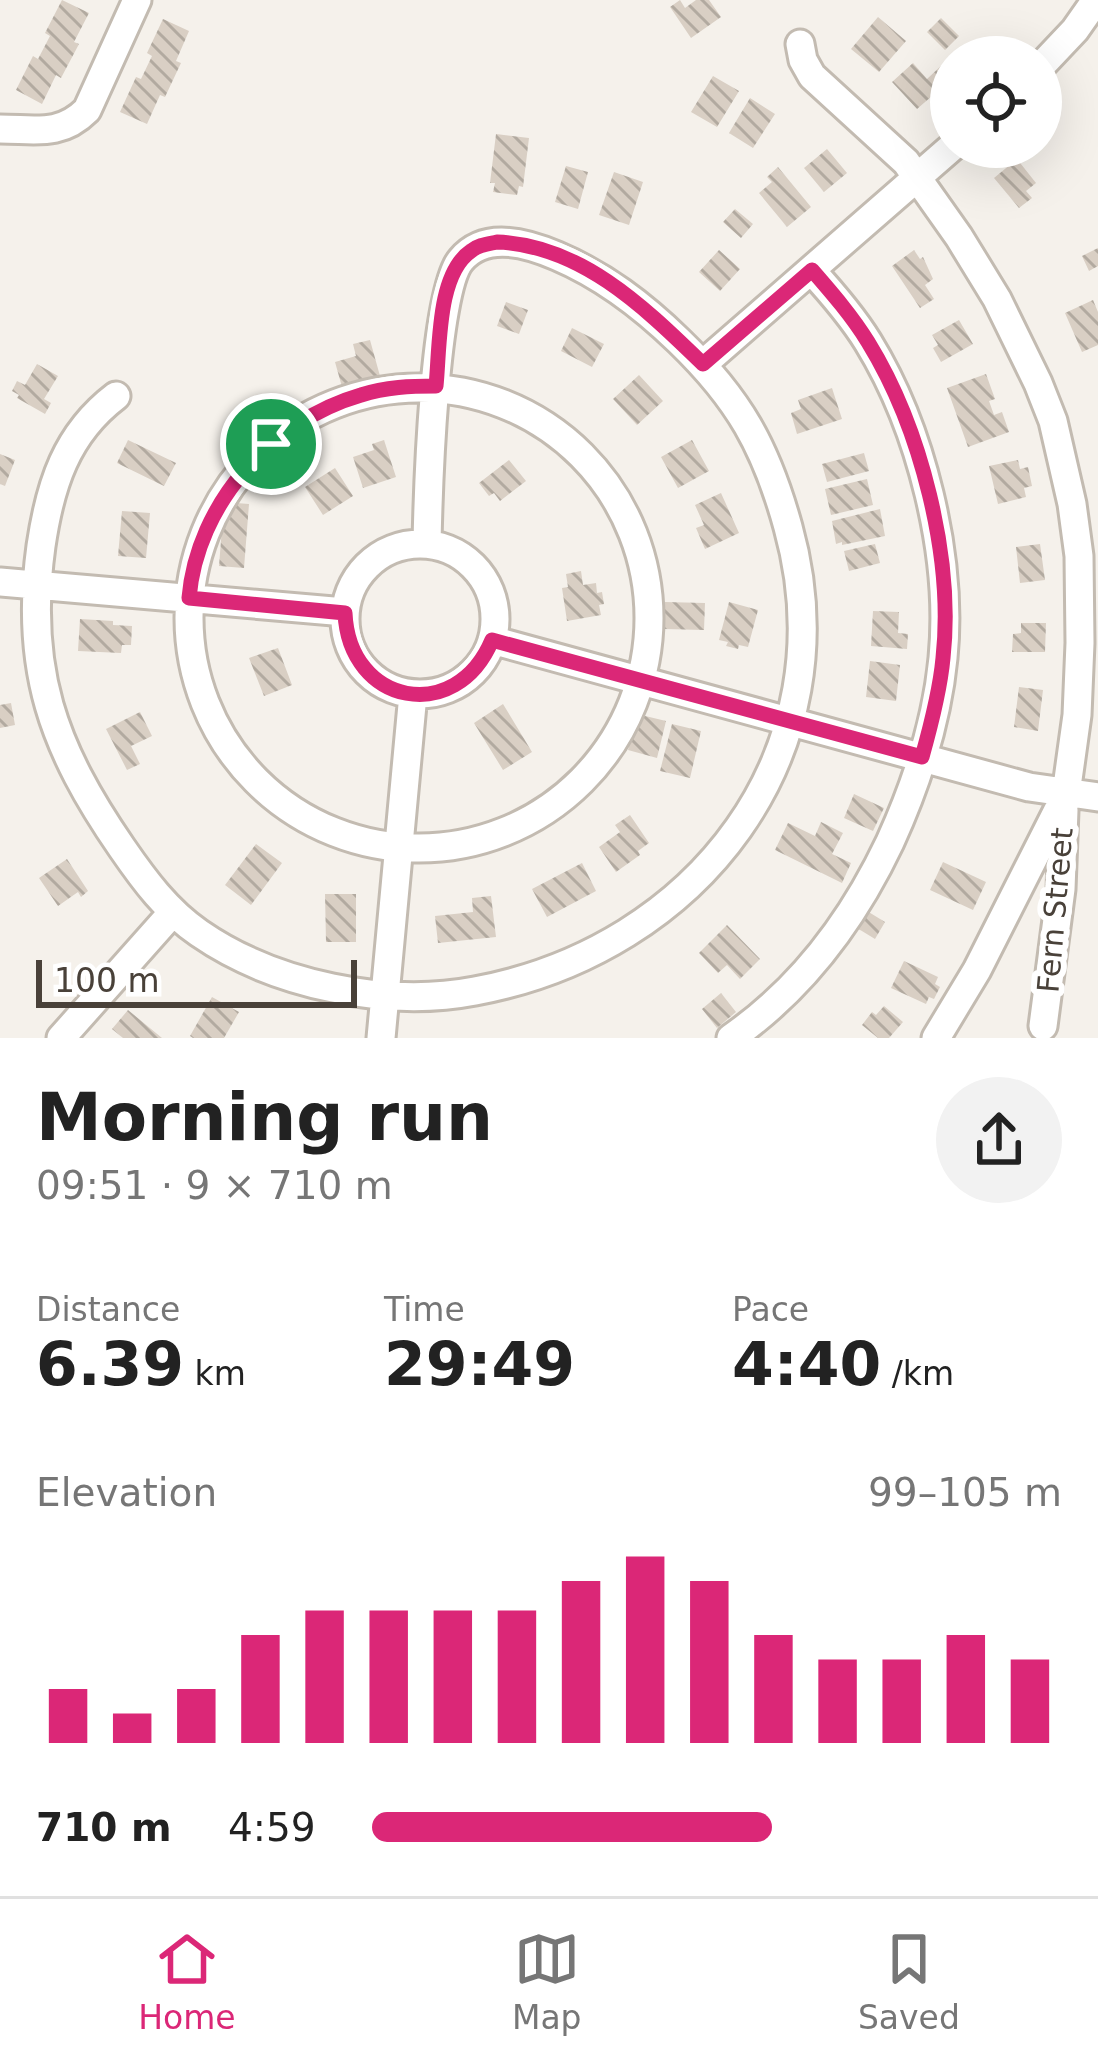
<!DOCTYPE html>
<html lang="en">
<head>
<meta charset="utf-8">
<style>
	body { margin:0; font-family:"DejaVu Sans",sans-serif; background:#f2f2f2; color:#222; height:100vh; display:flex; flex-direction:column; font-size:45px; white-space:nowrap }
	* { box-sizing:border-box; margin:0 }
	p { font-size:39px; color:#767676 }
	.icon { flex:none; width:66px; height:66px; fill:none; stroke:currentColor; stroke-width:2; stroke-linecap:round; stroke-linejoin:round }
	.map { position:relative; height:1038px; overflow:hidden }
	.drawer { display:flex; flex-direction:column; background:#fff; flex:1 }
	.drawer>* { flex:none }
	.tools { position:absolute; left:930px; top:36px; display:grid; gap:24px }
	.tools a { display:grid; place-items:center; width:132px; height:132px; border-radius:50%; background:#fff; box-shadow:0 12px 48px #0002; font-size:60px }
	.scale { position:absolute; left:36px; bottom:30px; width:321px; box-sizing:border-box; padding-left:12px; border:6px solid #494139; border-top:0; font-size:33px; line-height:42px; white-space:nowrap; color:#494139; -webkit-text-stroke:9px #fff; paint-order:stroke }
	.pin { position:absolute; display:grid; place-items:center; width:102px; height:102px; color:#fff; margin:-51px; border:6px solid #fff; border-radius:50%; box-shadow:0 3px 12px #0007 }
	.round { display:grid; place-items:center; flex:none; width:126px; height:126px; border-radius:63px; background:#f2f2f2 }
	.overview { display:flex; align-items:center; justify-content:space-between; height:204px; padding:0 36px }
	h1 { font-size:66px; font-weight:700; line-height:90px }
	.metrics { display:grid; grid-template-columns:repeat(3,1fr); gap:18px; height:204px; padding:12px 36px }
	.metrics div { display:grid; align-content:center }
	.metrics b { font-size:60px; font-weight:700 }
	.metrics small { font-size:33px; font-weight:400 }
	.metrics p { font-size:33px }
	.chart { height:336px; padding:24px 36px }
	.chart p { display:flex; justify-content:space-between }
	.chart svg { width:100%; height:216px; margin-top:12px; stroke:#db2777; stroke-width:6 }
	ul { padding:0 36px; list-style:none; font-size:39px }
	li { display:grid; grid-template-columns:192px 144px 1fr; align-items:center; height:90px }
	li i { height:30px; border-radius:15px; background:#db2777 }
	.menu { display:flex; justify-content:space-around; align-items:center; height:168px; border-top:3px solid #e0e0e0; background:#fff; font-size:33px; color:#767676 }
	.menu a { display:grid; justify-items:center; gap:6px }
	.menu .on { color:#db2777 }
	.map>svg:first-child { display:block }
	.building { fill:url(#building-back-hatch) }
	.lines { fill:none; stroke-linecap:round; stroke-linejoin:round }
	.minor-casing { stroke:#c3bbb1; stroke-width:33 }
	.minor { stroke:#fff; stroke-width:27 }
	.route-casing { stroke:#fff; stroke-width:24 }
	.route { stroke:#db2777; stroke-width:15 }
	.labels { text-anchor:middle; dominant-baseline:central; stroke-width:12; stroke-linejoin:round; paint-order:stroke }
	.street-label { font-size:30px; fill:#494139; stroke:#fff }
</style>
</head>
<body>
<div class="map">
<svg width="1098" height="1038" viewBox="0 0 1098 1038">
	<defs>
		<pattern id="building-back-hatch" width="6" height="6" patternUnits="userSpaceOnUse" patternTransform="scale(3)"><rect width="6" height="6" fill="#d9cfc4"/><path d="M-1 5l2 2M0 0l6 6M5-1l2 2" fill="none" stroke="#b2aaa0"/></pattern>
	</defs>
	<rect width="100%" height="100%" fill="#f5f1eb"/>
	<path class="building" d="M62,0L89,13L74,42L79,44L61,78L56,75L42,104L16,90L33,56L38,59L50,36L45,33Z
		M680,0L685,8L696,0H709L721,17L691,38L670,7Z
		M878,17L906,41L879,72L851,49Z
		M941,18L959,36L945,50L927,32Z
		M163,19L189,31L176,61L181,63L165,97L160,95L147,124L120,112L136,77L141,79L152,56L147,53Z
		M913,63L927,79L943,64L951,73V92L939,104L932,96L917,109L892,82Z
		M713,76L739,91L717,127L691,112Z
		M750,98L775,114L753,148L729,133Z
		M496,134L529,138L523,187L519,186L517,195L493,192L495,183H490Z
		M827,149L847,173L824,192L804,168Z
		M1017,159L1036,183L1026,191L1032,198L1019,208L994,178Z
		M566,166L588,172L578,209L555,202Z
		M778,167L811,207L787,227L759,193L772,182L767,177Z
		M614,172L643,182L629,225L599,215Z
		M735,209L753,224L741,238L723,222Z
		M1098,248V266L1089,271L1082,256Z
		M719,250L740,269L720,291L699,272Z
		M914,250L920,259L923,257L933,279L925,285L934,299L920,308L892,266Z
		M1093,300L1098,312V345L1082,352L1065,313Z
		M506,302L528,310L519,334L497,326Z
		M959,320L973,344L941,362L933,348L938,345L932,335Z
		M572,328L604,344L592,367L561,351Z
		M370,340L380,376L342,387L335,362L356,356L353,344Z
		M37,364L58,376L44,399L51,403L45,414L17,398L19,395L12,391L17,381L25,385Z
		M986,374L995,399L989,401L994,415L1002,412L1009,432L968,447L947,388Z
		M639,375L663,401L637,425L613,399Z
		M832,388L842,419L797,434L791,413L801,409L798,400Z
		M128,440L176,463L164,486L117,463Z
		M384,440L396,477L363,488L353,457L374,450L372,444Z
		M692,440L709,471L678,488L661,457Z
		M296,442L309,463L282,480L269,459Z
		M864,453L869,471L827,482L822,464Z
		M0,454L15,460L5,486L0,484Z
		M509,460L526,481L500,501L494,493L489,496L479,483Z
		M1018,460L1020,469L1028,467L1032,486L1024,488L1026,497L998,504L989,466Z
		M259,467L272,478L259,493L246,482Z
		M335,468L353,496L323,515L305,487Z
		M867,479L873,505L831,515L825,489Z
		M721,493L739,533L705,549L696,528L704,525L695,505Z
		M224,502L249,504L244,568L219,566Z
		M880,509L885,536L842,545V542L836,544L832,521Z
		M122,511L150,513L146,558L118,556Z
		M875,544L880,563L849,571L844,551Z
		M1040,544L1045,580L1020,583L1016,547Z
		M581,571L583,585L596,583L597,593L602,592L604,604L599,605L601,615L567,621L562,588L568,587L566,574Z
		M665,602L705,603L704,630L664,629Z
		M729,602L758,610L748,647L739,645L738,649L726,646L728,642L719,640Z
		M873,611L899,612L898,633L908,634L907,649L871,646Z
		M80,619L113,621V625L132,626L131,645H122L121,653L78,651Z
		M1021,623H1046L1045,652H1012L1013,634L1021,633Z
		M278,648L292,685L264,696L249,658Z
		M870,661L900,665L896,701L866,697Z
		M1019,687L1043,690L1038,731L1014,727Z
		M11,703L15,725L0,728V705Z
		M503,704L532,752L503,770L474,723Z
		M140,712L152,736L131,746L140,764L127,770L106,729Z
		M637,714L666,721L657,758L628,750Z
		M672,724L701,731L690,778L660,771Z
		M854,794L884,808L873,831L844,818Z
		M630,815L649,843L638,851L640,855L616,872L599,847L620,832L615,825Z
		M821,822L843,833L832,854L851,863L842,883L775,850L788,823L815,836Z
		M256,844L282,863L251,905L225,885Z
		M67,859L88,891L81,897L78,892L58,906L39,878Z
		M943,862L986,882L973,910L930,890Z
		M582,863L596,891L547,917L532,889Z
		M325,894H356V942H326Z
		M491,896L496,937L438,943L435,916L473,912L472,898Z
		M867,911L885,922L875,939L857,928Z
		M727,925L760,959L740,979L727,965L718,973L699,953Z
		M904,961L938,977L935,984L940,987L934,999L929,997L926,1004L891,988Z
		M721,993L736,1012L717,1028L702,1009Z
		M212,997L239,1012L224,1038H193L190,1036Z
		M884,1006L903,1022L889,1038H878L862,1025L872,1012L876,1015Z
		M128,1010L162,1038H123L112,1029Z"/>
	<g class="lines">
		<g class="minor-casing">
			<path id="minor" d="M800,44L803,60L812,76L906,162L959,237L997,299L1038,383L1053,421L1072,504L1079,556L1080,643L1077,715L1066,794L977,970L936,1038
				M1041,66L1075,30L1096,0
				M0,129C35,129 60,137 87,110L137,0
				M703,364L952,147
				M189 618a230 230 0 1 1 460 0a230 230 0 1 1-460 0Z
				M116,396C66,434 50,485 41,546C24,669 53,748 122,848C144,880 167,911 199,933C274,985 387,1008 475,991C697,950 851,753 788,527C766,447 739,399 679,341C642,305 604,276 557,256C527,243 485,231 461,260C434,291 428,493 427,544
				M345 619a75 75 0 1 1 150 0a75 75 0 1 1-150 0Z
				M0,582L345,612
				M492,640L1029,787L1098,797
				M1043,1026L1061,889L1064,810
				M61,1038L173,912
				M381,1038L413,694
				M731,1038C803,988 853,920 890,842C916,785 937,720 943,658C953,556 921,428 868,342C852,316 832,293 811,270"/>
		</g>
		<use href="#minor" class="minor"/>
	</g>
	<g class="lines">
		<g class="route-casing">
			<path id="route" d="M497,242C582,245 646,309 703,364L812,270C832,293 852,316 868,342C921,428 954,558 943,658C940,691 931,725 922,757L492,640C456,726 349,705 345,613L189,598C197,504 271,421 361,395C386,387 411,386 436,386C440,347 437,274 471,251C478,245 488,244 497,242Z"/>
		</g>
		<use href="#route" class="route"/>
	</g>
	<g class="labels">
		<g class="street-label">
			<text transform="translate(1055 910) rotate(-85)">Fern Street</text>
		</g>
	</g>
</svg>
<div class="tools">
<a><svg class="icon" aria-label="locate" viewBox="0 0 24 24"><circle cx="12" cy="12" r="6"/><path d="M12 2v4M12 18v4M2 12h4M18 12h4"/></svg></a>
</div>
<div class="scale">100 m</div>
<div class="pin" style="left:271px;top:444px;background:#1e9e55"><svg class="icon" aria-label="arrive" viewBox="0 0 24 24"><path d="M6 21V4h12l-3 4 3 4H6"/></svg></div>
</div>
<section class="drawer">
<div class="overview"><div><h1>Morning run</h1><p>09:51 · 9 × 710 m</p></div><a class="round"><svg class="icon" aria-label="share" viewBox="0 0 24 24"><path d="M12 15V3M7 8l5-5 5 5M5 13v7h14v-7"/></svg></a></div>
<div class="metrics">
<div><p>Distance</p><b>6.39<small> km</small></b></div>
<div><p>Time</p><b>29:49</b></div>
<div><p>Pace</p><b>4:40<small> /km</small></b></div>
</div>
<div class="chart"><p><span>Elevation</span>99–105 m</p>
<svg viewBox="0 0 160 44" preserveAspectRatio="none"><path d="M5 44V33M15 44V38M25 44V33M35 44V22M45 44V17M55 44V17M65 44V17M75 44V17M85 44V11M95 44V6M105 44V11M115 44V22M125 44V27M135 44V27M145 44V22M155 44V27"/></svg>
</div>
<ul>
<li><b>710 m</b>4:59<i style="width:58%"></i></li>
</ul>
</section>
<nav class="menu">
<a class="on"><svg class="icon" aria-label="home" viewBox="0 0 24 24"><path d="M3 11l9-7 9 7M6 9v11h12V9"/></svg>Home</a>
<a><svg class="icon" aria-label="map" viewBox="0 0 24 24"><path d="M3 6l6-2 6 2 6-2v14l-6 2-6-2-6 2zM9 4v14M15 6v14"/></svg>Map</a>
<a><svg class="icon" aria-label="saved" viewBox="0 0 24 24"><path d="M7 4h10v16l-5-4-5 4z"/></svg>Saved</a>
</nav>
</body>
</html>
